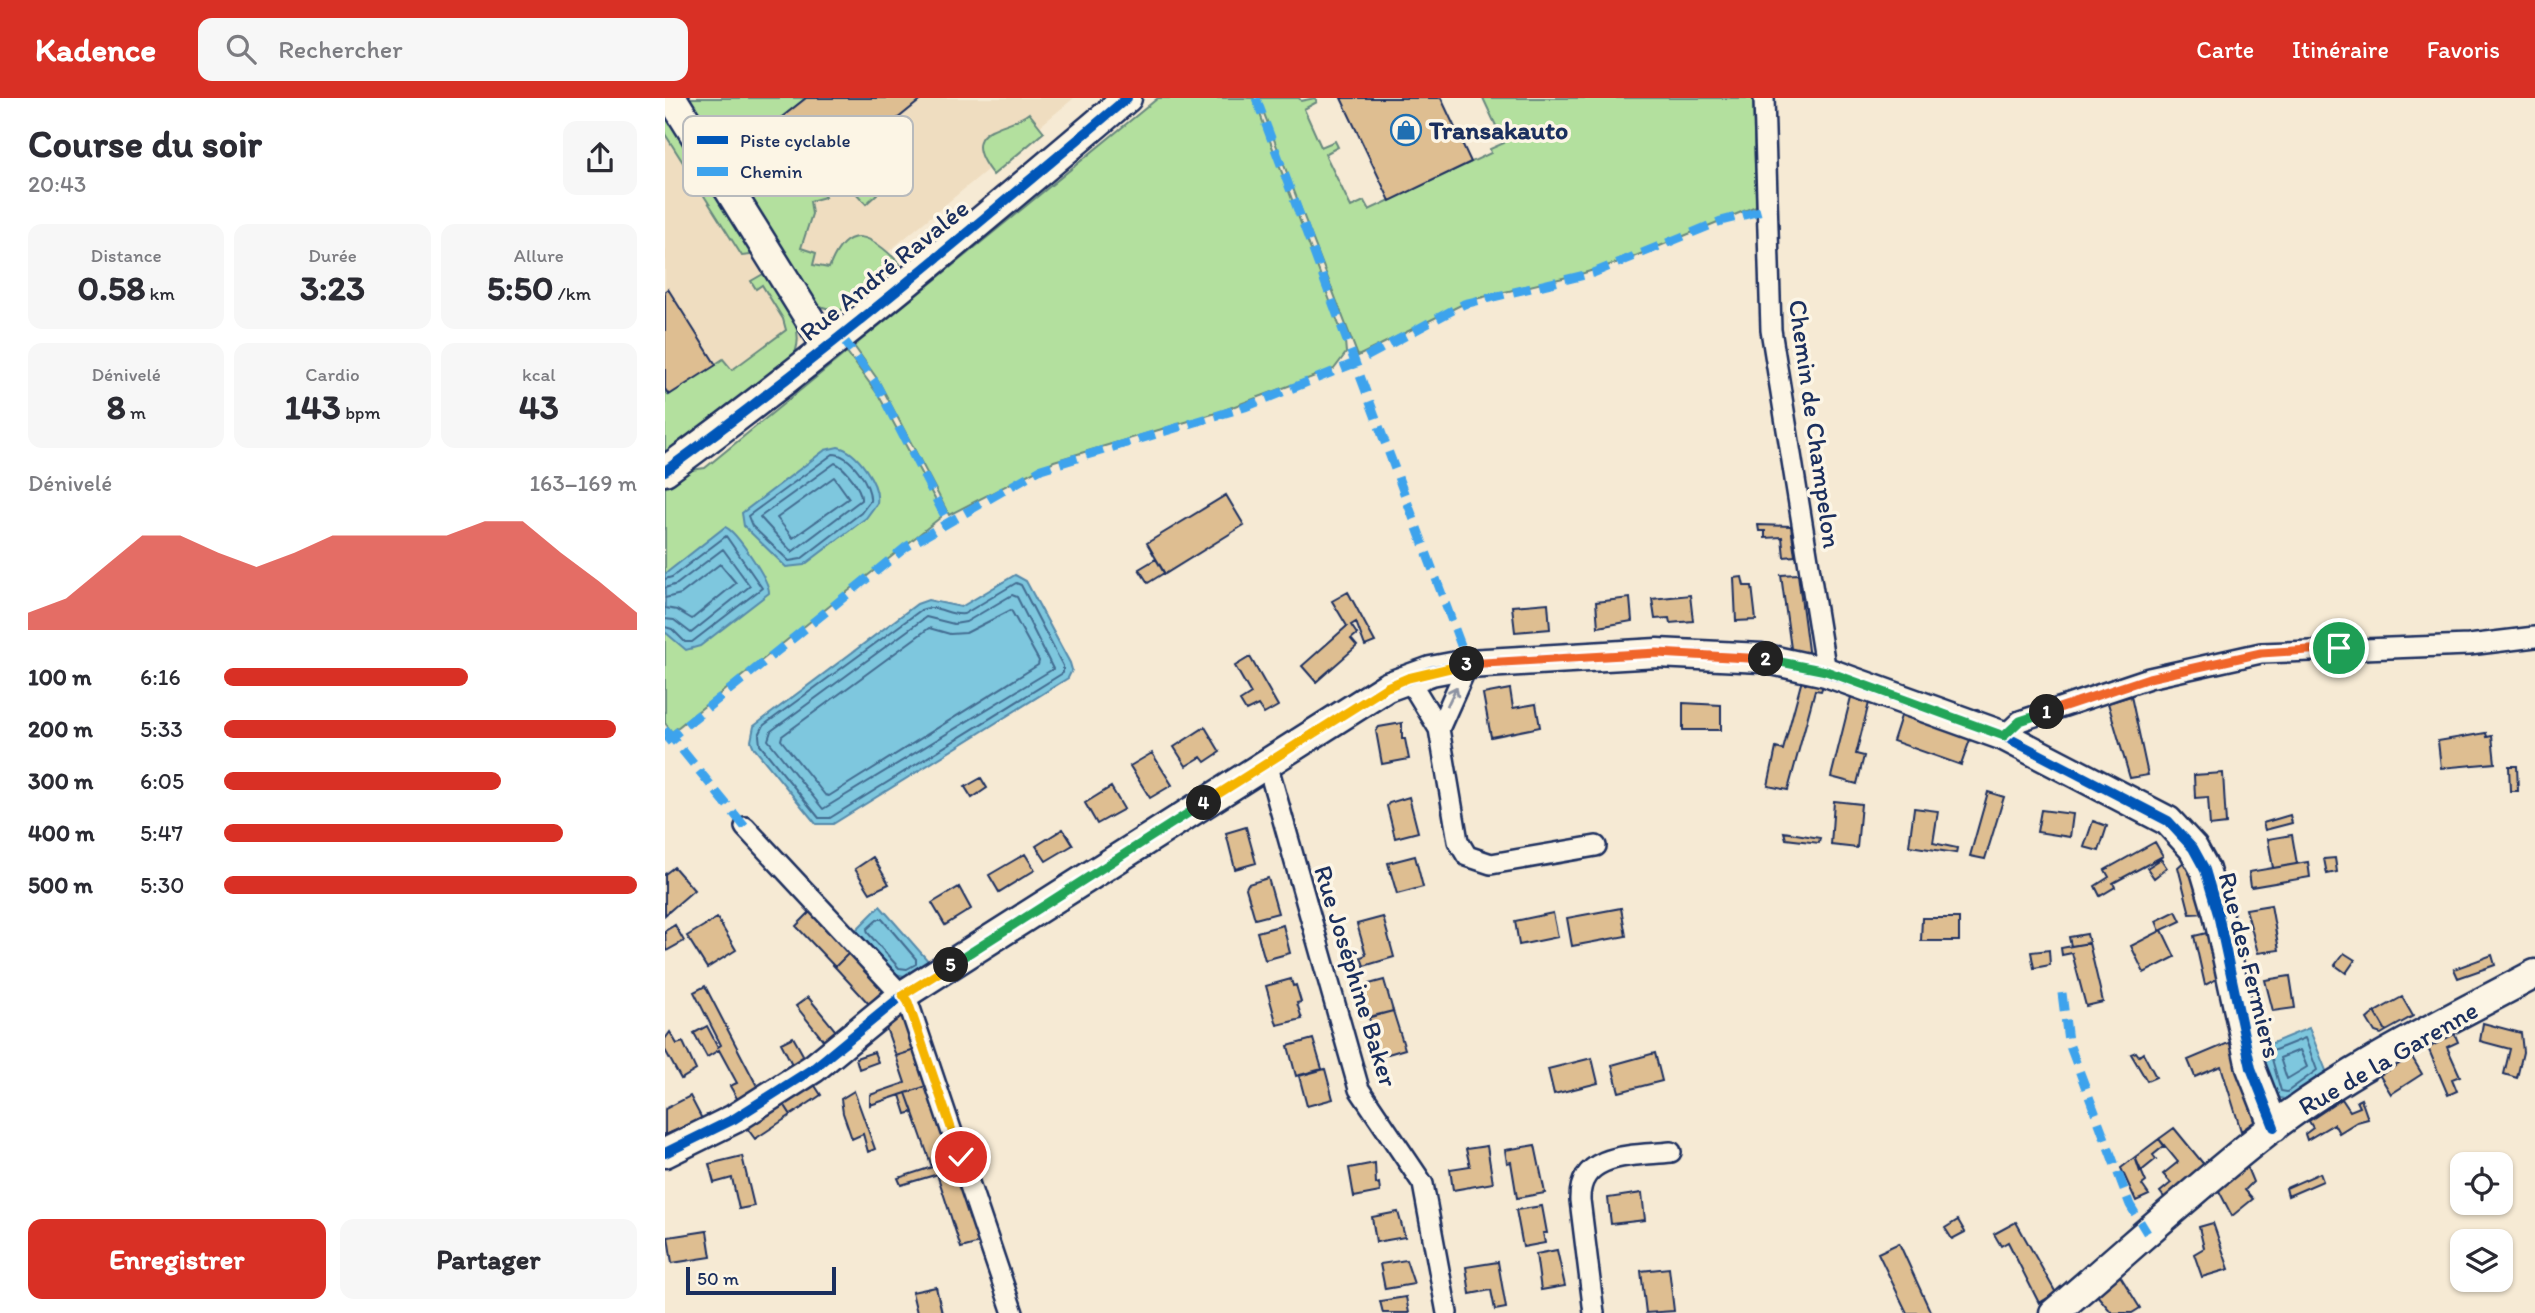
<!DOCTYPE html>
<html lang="fr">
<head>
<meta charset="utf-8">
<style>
	body { margin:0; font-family:Itim,sans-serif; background:#f7f7f7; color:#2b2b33; height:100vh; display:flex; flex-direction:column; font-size:26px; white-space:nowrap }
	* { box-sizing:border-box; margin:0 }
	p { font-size:23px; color:#7c7c81 }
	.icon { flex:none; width:38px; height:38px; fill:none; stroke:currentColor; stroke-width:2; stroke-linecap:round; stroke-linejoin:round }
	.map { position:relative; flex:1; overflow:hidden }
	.side { display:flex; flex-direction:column; background:#fff; width:665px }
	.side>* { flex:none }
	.controls { position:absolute; left:1785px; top:1054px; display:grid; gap:14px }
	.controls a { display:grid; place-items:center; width:63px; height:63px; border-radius:14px; background:#fff; box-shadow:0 2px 5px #0004; font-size:35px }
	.scale { position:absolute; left:21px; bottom:18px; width:150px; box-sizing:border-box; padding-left:7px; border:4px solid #1b2f5e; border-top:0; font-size:19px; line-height:24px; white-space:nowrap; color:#1b2f5e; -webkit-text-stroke:5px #fcf5e5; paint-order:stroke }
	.pin { position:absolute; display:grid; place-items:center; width:60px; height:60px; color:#fff; margin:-30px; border:4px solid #fff; border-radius:50%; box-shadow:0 2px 7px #0007 }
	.km { position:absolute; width:35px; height:35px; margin:-18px; border-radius:50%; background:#222; color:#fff; font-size:19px; line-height:35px; text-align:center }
	.round { display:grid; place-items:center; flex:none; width:74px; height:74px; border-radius:14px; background:#f7f7f7 }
	.overview { display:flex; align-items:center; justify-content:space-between; height:119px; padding:0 28px }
	h1 { font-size:38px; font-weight:800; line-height:52px }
	.stats { display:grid; grid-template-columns:repeat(3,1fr); gap:10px; height:119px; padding:7px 28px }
	.stats div { display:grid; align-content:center; border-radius:14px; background:#f7f7f7; text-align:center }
	.stats b { font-size:35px; font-weight:800 }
	.stats small { font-size:19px; font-weight:400 }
	.stats p { font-size:19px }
	.chart { height:196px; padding:14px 28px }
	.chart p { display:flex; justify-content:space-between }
	.chart svg { width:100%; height:126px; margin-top:7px; fill:#d93025; opacity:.7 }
	.primary-button { display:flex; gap:14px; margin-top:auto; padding:14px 28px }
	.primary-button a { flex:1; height:80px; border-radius:14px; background:#d93025; color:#fff; font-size:28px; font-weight:800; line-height:80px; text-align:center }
	.primary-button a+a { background:#f7f7f7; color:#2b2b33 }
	ul { padding:0 28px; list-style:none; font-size:23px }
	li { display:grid; grid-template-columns:112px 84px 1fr; align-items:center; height:52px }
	li i { height:18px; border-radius:9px; background:#d93025 }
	header { display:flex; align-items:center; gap:42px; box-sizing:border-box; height:98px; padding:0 35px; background:#d93025; color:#fff }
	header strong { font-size:33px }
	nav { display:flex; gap:38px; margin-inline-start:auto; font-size:24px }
	.search { width:490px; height:63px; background:#f7f7f7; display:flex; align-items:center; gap:18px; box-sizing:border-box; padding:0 24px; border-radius:14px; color:#7c7c81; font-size:26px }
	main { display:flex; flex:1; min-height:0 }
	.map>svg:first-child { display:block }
	.built { fill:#efddc0 }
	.green { fill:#b3e09e; stroke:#67887e; stroke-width:2 }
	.water { fill:#7ec7de; stroke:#568aab; stroke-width:2 }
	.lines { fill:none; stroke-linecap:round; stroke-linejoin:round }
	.shore { stroke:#436c91; stroke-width:2 }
	.building { fill:#debe91; stroke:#1b2f5e; stroke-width:2 }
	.street-casing { stroke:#1b2f5e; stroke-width:24 }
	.secondary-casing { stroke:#1b2f5e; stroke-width:33 }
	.street { stroke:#fcf5e5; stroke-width:19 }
	.secondary { stroke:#fcf5e5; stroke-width:28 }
	.quiet { stroke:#3da3ed; stroke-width:9; stroke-dasharray:18 9; stroke-linecap:butt }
	.cycleway-casing { stroke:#fcf5e5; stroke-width:15 }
	.cycleway { stroke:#0057b8; stroke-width:10 }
	.oneway { stroke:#8c92a2 }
	.split-1-casing { stroke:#fff; stroke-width:14 }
	.split-2-casing { stroke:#fff; stroke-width:14 }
	.split-3-casing { stroke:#fff; stroke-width:14 }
	.split-4-casing { stroke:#fff; stroke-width:14 }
	.split-5-casing { stroke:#fff; stroke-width:14 }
	.split-6-casing { stroke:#fff; stroke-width:14 }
	.split-1 { stroke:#f0652b; stroke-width:9 }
	.split-2 { stroke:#22a559; stroke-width:9 }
	.split-3 { stroke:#f0652b; stroke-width:9 }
	.split-4 { stroke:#f5b400; stroke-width:9 }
	.split-5 { stroke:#22a559; stroke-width:9 }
	.split-6 { stroke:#f5b400; stroke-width:9 }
	.labels { text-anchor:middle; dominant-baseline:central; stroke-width:7; stroke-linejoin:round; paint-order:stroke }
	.poi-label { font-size:26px; font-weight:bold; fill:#1b2f5e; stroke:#fcf5e5; text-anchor:start }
	.street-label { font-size:26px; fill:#1b2f5e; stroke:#fcf5e5 }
	.key { fill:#fcf5e5; stroke:#b8babc; stroke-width:2 }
	.key-label { font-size:19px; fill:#1b2f5e }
</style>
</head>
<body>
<header>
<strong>Kadence</strong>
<div class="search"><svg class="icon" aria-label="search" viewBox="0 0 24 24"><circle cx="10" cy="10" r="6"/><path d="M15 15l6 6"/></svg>Rechercher</div>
<nav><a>Carte</a><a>Itinéraire</a><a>Favoris</a></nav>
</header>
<main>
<section class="side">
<div class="overview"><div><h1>Course du soir</h1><p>20:43</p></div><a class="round"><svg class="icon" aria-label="share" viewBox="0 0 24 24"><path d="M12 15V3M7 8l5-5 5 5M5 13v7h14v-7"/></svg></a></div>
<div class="stats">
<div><p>Distance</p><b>0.58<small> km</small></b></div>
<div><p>Durée</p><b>3:23</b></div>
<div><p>Allure</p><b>5:50<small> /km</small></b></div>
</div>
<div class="stats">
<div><p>Dénivelé</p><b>8<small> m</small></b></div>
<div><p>Cardio</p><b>143<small> bpm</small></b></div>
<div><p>kcal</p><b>43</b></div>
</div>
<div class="chart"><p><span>Dénivelé</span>163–169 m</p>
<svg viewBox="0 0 160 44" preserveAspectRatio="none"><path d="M0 44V38L10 33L20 22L30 11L40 11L50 17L60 22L70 17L80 11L90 11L100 11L110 11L120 6L130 6L140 17L150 27L160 38V44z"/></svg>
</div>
<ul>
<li><b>100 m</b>6:16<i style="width:59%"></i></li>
<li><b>200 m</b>5:33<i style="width:95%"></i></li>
<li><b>300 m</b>6:05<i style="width:67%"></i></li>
<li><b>400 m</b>5:47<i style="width:82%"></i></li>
<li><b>500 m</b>5:30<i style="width:100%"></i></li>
</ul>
<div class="primary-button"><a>Enregistrer</a><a>Partager</a></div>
</section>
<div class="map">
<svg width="1870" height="1215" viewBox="0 0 1870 1215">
	<rect width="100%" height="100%" fill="#f6ead4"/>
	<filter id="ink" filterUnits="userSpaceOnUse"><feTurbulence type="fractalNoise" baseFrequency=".0143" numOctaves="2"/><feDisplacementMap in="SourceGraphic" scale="14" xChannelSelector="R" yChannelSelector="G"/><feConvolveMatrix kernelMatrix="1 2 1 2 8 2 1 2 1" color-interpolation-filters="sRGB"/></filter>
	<g filter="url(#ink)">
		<path class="built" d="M0,0H409L165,202L136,243L0,340Z"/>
		<path class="green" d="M19,0H141L107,27L153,85L160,99L145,103L147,116L136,150L151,155L148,167L164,170C182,122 207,137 235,166L233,179C204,199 187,224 151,206Z
			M493,0H589L680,243L681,255L669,271L551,315L389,363L284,417L213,282L189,248Z
			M593,0H634L636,3L650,0L652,4L639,11L656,49L670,43L673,49L660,56L686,109L699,103L704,112L826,55L825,51L839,45L818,0H1088L1091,108L961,162L919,175L806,202L693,258Z
			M364,15L379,34L328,77C288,27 344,32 364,15Z
			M0,16L87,152L85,157L77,158L0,36Z
			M213,40L223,48L212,96L201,106L190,94L201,83L187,66L192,61L190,59Z
			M100,175C117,202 146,231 126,263L0,361V291L4,297L58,261L67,272L121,232L118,221L97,187L91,191L86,183Z
			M182,254L214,298L277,414L276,419L7,634L0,625V390L26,372L40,370Z"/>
		<path class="water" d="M173,349C192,353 215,386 212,405L201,420L139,467L121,469L79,428L77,415L160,352Z
			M60,429C71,433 105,483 104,495L35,548L21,552L0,534V476Z
			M350,477L361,483L405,565L407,572L403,580L168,726H151L89,650L86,643L89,628L252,506L263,502L296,509Z
			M215,808L265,865L243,879L231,876L191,832Z
			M1644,930L1662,975L1622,1002L1609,998L1595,950Z"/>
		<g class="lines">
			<path class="shore" d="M168,356C185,356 207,387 205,403L196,415L136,461L124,463L87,428L83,418Z
				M170,365C180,369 197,391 196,402L127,454L95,419Z
				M169,379L184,400L128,440L112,420Z
				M0,481L7,479L61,438L97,490L27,544H20L7,531L0,529
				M351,485L356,487L398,568V575L165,720H154L95,647L94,637L99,627L256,512C271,505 283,518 299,516Z
				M0,490L12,486L58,451L85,488L26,535L9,522L0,521
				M347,497L352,499L388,571L158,711L103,642L106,633L261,519L289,526L301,524Z
				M0,500L16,496L55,466L71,485L27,521L12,512L0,510
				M346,512L374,563L373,567L164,698L160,697L116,642L117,638L264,530L285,536L301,535Z
				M213,821H217L251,861V866L242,871L234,870L203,835L202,831Z
				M1640,940L1652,972L1622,994L1616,993L1605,954Z
				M1635,952L1642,969L1622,981L1615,960Z"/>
		</g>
		<path class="building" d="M141,0H258L153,85L107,27Z
			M676,0H776L806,64L725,103Z
			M3,191L51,267L4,297L0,291V193Z
			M561,397L579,427L500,476L482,445Z
			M1093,427L1126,428L1130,458L1119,459L1117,439L1100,440V433H1094Z
			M491,461L499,475L483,485L474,471Z
			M1133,476L1144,560L1127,558L1116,477Z
			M1077,479L1079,488H1087L1091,522L1071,523L1069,480Z
			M683,494L710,544L700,548L691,524L686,527L692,536L686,541L692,548L651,584L637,568L682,528L667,503Z
			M1025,497L1028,523L1005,525L1004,520L990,521L987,501Z
			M965,500L967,523L933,529L931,504Z
			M883,505L885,531L850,534L847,508Z
			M585,559L613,608L599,616L593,607L581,613L575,603L586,596L570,568Z
			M1138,578L1159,585L1156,593L1150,592L1123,692L1103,688L1111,650L1118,652Z
			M845,591L848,610L871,606L875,629L826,639L818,596Z
			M1187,595L1205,601L1191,656L1199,658L1192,686L1166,679Z
			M1466,598L1483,677L1465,680L1443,605Z
			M1018,605L1056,607V632H1018Z
			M1238,612L1307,636L1296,667L1228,643Z
			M737,625V641H740L744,661L717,666L711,633L714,629Z
			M540,629L555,654L540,664L536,659L521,668L509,649Z
			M1821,635L1822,639L1827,638L1830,665L1776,670L1773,643Z
			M487,655L507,687L485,700L465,668Z
			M1844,668H1852L1853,693H1845Z
			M1558,675L1561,726L1545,728L1543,699L1530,700L1529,677Z
			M316,680L322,690L307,700L300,689Z
			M446,689L459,711L432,726L420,705Z
			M1323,694L1339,699L1320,761L1305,758Z
			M744,699L753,734L730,740L722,708L724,705Z
			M1169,703L1196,706L1192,750L1166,747Z
			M1249,710L1273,713L1268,745L1292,750L1291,755L1244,748Z
			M1376,712L1408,716L1405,739L1372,734Z
			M1625,717L1627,725L1600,732L1598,725Z
			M1428,723L1442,728L1434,753L1419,749Z
			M581,729L591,765L570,771L561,735Z
			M398,731L408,747L381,763L371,748Z
			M1119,734L1155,740L1154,745L1121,741Z
			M1627,737L1632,766L1608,770L1603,741Z
			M1490,744L1498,758L1448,785L1450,789L1435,798L1430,788L1444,779L1440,772Z
			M360,756L370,772L334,794L324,777Z
			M750,758L758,789L732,796L723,765Z
			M208,759L224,786L205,795L190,771Z
			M1670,760L1672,774L1662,776L1659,761Z
			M1496,761L1502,770L1489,780L1482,770Z
			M1522,761L1542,815L1525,816L1513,769Z
			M1643,764L1645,779L1586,789L1584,774Z
			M9,769L29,792L0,817V776Z
			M603,780L613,815L590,821L581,790L583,786Z
			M294,789L306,811L280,827L267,805Z
			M1606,807L1614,852L1593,855L1581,811Z
			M956,810L961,838L907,848L902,820Z
			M147,812L185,854L170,869L131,828Z
			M1511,813L1516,823L1495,833L1491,823Z
			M888,815L893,839L854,847L850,823Z
			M718,819L729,859L699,868L696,859L701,857L692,826Z
			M52,820L71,852L42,870L22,838Z
			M1257,820H1294V843H1256Z
			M10,827L19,843L1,853L0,833Z
			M618,827L625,855L600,862L592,834Z
			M1497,832L1510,859L1479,875L1466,848Z
			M1546,834L1556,879L1540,887L1529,838Z
			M1422,836L1424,845L1406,848L1404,839Z
			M1424,845L1438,904L1421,908L1407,855L1397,857L1396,850Z
			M1384,852L1385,867L1369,870L1366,854Z
			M185,854L220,891L204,906L170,869Z
			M1679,855L1690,862L1681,875L1670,867Z
			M1827,857L1830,867L1793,880L1789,871Z
			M1625,878L1630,910L1608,913L1600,882Z
			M626,881L628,888L631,887L636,904L632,905L637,921L612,927L601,888Z
			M719,882L728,913L702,920L693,889Z
			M40,888L93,990L73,1002L65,988L72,985L54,952L42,959L29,935L42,928L53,949L56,947L29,894Z
			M143,899L175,938L163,948L131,908Z
			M1737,899L1748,918L1721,933L1710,914Z
			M236,910L250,952L231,958L219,924Z
			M728,913L740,951L713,959L704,919Z
			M1710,914L1721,933L1716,936L1710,934L1702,921Z
			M1818,925L1856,935L1858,954L1852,980L1839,976L1845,951L1815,943Z
			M1788,932L1793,944L1782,949L1795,978L1787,981L1792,993L1783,997L1761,945Z
			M5,934L12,946L18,944L31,972L16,981L0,952V941Z
			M128,939L142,964L130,972L116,945Z
			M648,941L657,971L631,978L623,948Z
			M1568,943L1590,1023L1576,1033L1556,968L1530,979L1523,962Z
			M250,952L262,988L205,1007V997L240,985L231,958Z
			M209,954L213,964L194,971L191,960Z
			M1471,954L1474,958L1478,955L1491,979L1482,983L1466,956Z
			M1744,954L1757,976L1726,996L1712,973Z
			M990,955L997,983L954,994L947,967Z
			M927,960L933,985L889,996L883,971Z
			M660,971L668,1001L642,1008L634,978Z
			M147,983L156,997L126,1017L117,1003Z
			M262,988L290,1071L236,1087L233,1080L267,1069L241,995Z
			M189,993L210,1051L203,1054L198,1036L187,1041L178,1015L176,1001Z
			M241,995L248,1014L241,1016L235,997Z
			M25,998L37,1021L0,1037V1011Z
			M1677,1001L1685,1013L1695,1009L1692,1003L1696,1001L1703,1021L1692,1024L1674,1035L1669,1026L1642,1042L1640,1036L1648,1030L1644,1023Z
			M117,1003L126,1017L90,1041L79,1026Z
			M1509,1030L1541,1069L1502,1103L1495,1094L1506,1085L1498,1076L1513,1064L1494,1041Z
			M1494,1041L1499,1048L1488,1057L1491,1061L1475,1074L1470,1059Z
			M870,1047L880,1095L852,1100L846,1064L842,1065L840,1052Z
			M822,1048L828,1085L788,1092L785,1071L805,1068L801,1051Z
			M77,1058L89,1108L74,1111L67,1080L49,1085L44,1066Z
			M1470,1059L1481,1084L1477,1087L1484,1097L1471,1103L1456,1070Z
			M710,1065L711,1086L714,1085L715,1094L689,1099L684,1070Z
			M1581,1067L1588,1084L1580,1092L1588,1101L1567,1118L1553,1091Z
			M290,1071L315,1145L296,1150L272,1076Z
			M1655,1075L1658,1083L1623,1098L1621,1090Z
			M977,1095L980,1122L946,1126L943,1100Z
			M877,1108L882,1135H878L880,1145L858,1149L851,1112Z
			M733,1114L740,1139L711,1144L707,1119Z
			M1293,1122L1300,1134L1287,1141L1280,1130Z
			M1351,1124L1391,1195L1374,1205L1343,1144L1336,1148L1329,1136Z
			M1548,1125L1564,1171L1537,1179L1529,1156L1539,1150L1534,1129Z
			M42,1133L46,1159L7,1165L3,1139Z
			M1234,1145L1266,1215H1242L1213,1155Z
			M892,1152L900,1188L876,1192L871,1156Z
			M741,1162L749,1186L720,1191L715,1166Z
			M833,1164L841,1210L830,1212L826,1192L805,1196L801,1169Z
			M1004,1170L1009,1213L981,1215L976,1173Z
			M1454,1176L1475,1210L1467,1215H1447L1431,1196Z
			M271,1189L277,1215H252L247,1194Z
			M741,1199L744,1215H718L715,1203Z"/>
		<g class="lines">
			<g class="street-casing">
				<path id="street" d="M1099,0L1106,232L1161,574
					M743,580L774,631L793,743L802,758L826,766L931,748
					M774,631L803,566
					M1339,638L1355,623L1484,580L1596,555L1804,547L1870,539
					M602,665L694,991L758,1086L782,1215
					M80,729L243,904L348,1215
					M929,1215L915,1102C914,1053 971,1058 1006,1054"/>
			</g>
			<g class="secondary-casing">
				<path id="secondary" d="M7,0L162,249
					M0,373C160,256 311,128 462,0
					M0,1055L69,1021L149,970L238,897L722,589L766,573L803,566L992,555L1097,560L1161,574L1339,638L1503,723L1528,750L1540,772L1553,816L1586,970L1609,1029
					M1389,1215C1462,1153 1533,1087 1608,1029C1688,968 1782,923 1870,876"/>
			</g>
			<use href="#street" class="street"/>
			<use href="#secondary" class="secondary"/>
			<path class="quiet" d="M591,0L803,566
				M176,238L210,284L282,422
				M0,631L80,729
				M0,644L241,449L376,371L580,309L690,265L799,206L928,175L1056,123L1102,111
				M1397,895L1403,943L1465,1107L1482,1135"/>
			<g class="cycleway-casing">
				<path id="cycleway" d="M0,373C160,256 311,128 462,0
					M0,1055L69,1021L149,970L238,897L722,589L766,573L803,566L992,555L1097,560L1161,574L1339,638L1503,723L1528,750L1540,772L1553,816L1586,970L1609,1029"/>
			</g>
			<use href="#cycleway" class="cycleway"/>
		</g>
		<defs><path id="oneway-shaft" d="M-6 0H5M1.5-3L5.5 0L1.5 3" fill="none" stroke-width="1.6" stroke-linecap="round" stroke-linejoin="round" transform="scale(1.75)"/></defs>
		<use class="oneway" href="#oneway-shaft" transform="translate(787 598) rotate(-64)"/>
	</g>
	<g class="lines" filter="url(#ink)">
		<g class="split-1-casing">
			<path id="split-1" d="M1382,614L1484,580L1596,555L1674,550"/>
		</g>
		<g class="split-2-casing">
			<path id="split-2" d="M1101,561L1161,573L1339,638L1355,623L1382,614"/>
		</g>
		<g class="split-3-casing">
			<path id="split-3" d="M802,566L992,555L1101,561"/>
		</g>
		<g class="split-4-casing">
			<path id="split-4" d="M539,705L722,589L743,580L802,566"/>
		</g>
		<g class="split-5-casing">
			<path id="split-5" d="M286,867L539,705"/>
		</g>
		<g class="split-6-casing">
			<path id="split-6" d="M286,867L238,897L243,904L296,1059"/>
		</g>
		<use href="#split-1" class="split-1"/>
		<use href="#split-2" class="split-2"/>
		<use href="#split-3" class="split-3"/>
		<use href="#split-4" class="split-4"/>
		<use href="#split-5" class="split-5"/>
		<use href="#split-6" class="split-6"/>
	</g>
	<defs>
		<g id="shop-ring" transform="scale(1.575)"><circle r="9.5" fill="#fcf5e5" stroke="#1f6fb2" stroke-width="1.5"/><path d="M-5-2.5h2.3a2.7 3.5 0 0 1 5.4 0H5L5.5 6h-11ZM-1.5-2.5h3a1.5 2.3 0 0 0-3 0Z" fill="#1f6fb2"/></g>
	</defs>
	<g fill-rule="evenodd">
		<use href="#shop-ring" x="741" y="32"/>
	</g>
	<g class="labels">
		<g class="poi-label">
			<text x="764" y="32">Transakauto</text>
		</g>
		<g class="street-label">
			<text transform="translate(219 172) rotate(-39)">Rue André Ravalée</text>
			<text transform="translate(1150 326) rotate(82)">Chemin de Champelon</text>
			<text transform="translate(1585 867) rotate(76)">Rue des Fermiers</text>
			<text transform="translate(691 878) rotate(73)">Rue Joséphine Baker</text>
			<text transform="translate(1723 960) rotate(-30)">Rue de la Garenne</text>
		</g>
	</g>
	<rect x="18" y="18" width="230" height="80" rx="10" class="key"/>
	<rect x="32" y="38" width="31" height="8" fill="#0057b8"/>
	<rect x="32" y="69" width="31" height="9" fill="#3da3ed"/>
	<g class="key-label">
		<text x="75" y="49">Piste cyclable</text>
		<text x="75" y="80">Chemin</text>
	</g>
</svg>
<div class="controls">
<a><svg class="icon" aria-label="locate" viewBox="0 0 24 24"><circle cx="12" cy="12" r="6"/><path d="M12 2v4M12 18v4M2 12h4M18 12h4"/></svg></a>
<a><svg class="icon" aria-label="layers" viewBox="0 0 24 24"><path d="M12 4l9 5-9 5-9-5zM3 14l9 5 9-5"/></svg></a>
</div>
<div class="scale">50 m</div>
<div class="pin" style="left:1674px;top:550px;background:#1e9e55"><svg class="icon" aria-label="arrive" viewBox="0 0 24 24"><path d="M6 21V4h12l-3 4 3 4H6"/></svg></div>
<div class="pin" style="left:296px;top:1059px;background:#d93025"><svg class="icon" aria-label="check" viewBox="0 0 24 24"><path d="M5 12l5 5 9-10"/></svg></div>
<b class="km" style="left:1382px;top:614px">1</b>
<b class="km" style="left:1101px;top:561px">2</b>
<b class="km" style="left:802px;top:566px">3</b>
<b class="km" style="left:539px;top:705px">4</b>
<b class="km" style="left:286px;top:867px">5</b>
</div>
</main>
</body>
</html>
